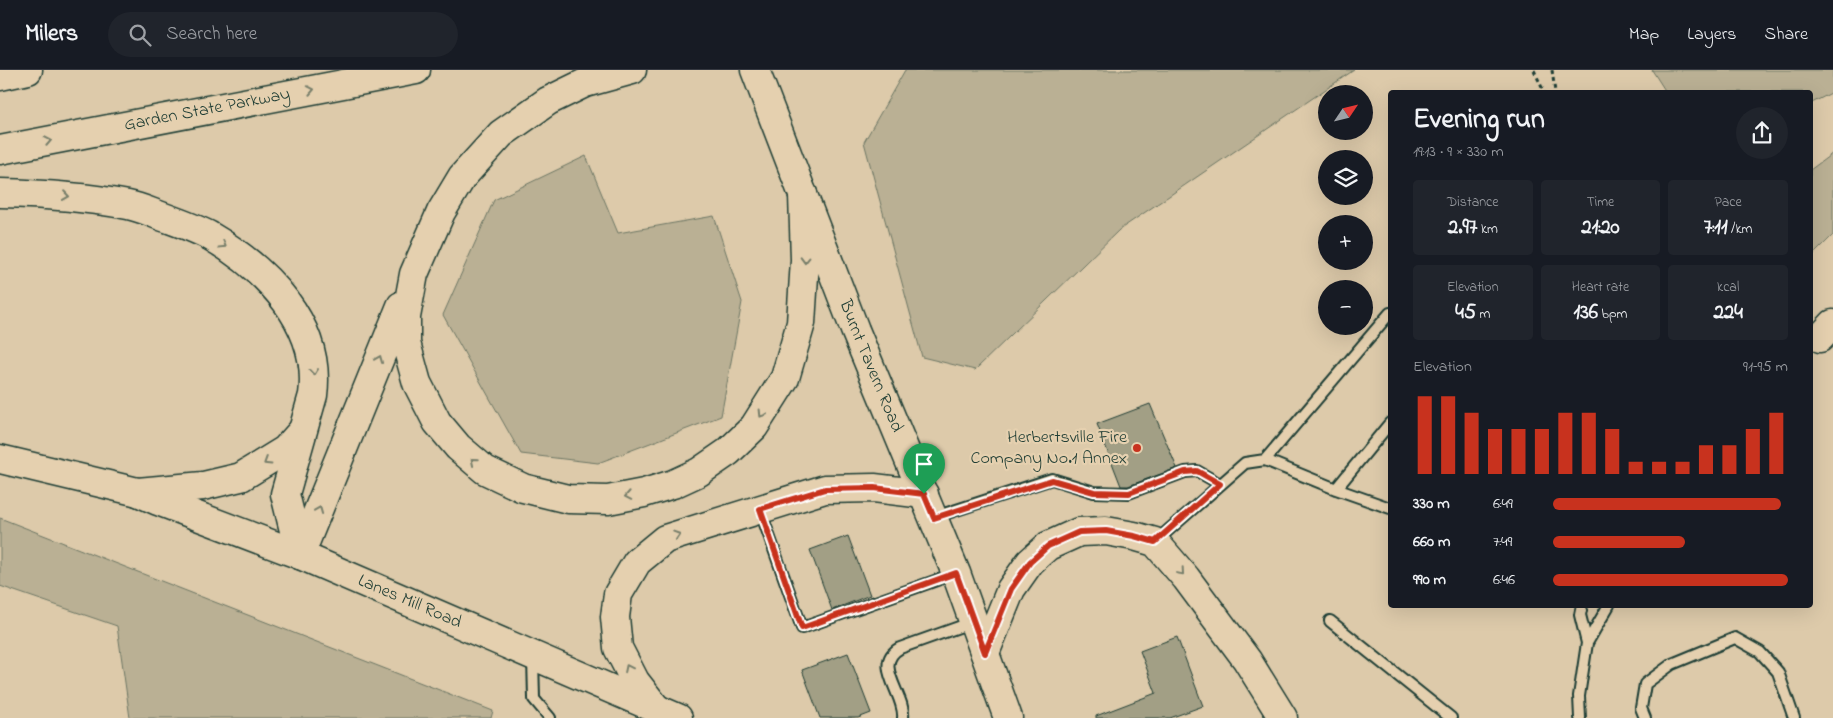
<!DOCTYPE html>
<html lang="en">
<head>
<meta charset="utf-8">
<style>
	body { margin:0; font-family:"Indie Flower",sans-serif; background:#20242c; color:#f1f3f6; height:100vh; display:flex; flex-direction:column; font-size:19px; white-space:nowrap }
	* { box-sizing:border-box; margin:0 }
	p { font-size:16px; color:#9ea1a6 }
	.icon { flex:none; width:28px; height:28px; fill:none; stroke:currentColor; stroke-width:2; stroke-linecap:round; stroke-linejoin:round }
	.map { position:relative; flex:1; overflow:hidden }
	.details { position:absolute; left:1388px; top:20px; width:425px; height:518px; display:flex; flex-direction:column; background:#171b24; border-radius:5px; box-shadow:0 5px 20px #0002 }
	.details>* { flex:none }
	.needle { width:32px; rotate:55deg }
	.fabs { position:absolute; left:1318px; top:15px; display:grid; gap:10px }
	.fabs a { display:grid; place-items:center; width:55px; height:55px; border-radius:50%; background:#171b24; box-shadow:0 5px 20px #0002; font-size:25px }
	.pin { position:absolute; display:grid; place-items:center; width:42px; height:42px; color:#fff; margin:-51px -21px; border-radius:50% 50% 50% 0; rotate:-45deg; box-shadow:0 0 5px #0007 }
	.pin .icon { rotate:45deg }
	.round { display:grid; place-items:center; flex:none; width:52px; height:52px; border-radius:26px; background:#20242c }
	.head { display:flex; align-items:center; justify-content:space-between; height:85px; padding:0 25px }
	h1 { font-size:28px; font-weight:700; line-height:38px }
	.stats { display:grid; grid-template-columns:repeat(3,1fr); gap:8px; height:85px; padding:5px 25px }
	.stats div { display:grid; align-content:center; border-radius:5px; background:#20242c; text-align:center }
	.stats b { font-size:21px; font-weight:700 }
	.stats small { font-size:14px; font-weight:400 }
	.stats p { font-size:14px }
	.chart { height:140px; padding:10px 25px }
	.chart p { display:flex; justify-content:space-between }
	.chart svg { width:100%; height:90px; margin-top:5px; stroke:#c8321e; stroke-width:6 }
	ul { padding:0 25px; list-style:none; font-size:16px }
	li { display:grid; grid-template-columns:80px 60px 1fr; align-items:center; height:38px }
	li i { height:12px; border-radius:6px; background:#c8321e }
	header { display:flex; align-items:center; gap:30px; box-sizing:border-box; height:70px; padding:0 25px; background:#171b24; border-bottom:1px solid #363941 }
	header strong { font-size:24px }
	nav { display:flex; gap:28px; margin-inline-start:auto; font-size:18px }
	.search { width:350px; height:45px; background:#20242c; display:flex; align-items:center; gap:12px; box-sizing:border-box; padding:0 18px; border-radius:28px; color:#9ea1a6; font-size:19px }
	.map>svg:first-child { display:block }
	.green { fill:#bab094; stroke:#6c7664 }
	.building { fill:#a29f85; stroke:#1f3d34 }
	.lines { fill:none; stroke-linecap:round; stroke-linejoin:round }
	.lane-casing { stroke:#1f3d34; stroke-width:14 }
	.secondary-casing { stroke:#1f3d34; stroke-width:31 }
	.primary-casing { stroke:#1f3d34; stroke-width:31 }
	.highway-casing { stroke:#1f3d34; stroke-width:31 }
	.path { stroke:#1f3d34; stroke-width:3; stroke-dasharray:4 4; stroke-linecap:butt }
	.lane { stroke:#e5d0af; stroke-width:10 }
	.secondary { stroke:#e5d0af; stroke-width:28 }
	.primary { stroke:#e5d0af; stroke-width:28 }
	.highway { stroke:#e5d0af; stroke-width:28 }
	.oneway { stroke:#787f6b }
	.route-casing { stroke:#fff; stroke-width:10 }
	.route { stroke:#c8321e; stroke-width:6 }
	.poi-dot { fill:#c8321e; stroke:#e5d0af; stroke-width:2 }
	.labels { text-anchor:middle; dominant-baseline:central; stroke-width:4.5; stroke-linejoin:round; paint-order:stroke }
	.street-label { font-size:18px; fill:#1f3d34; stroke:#e5d0af }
	.poi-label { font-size:18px; fill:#1f3d34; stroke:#e5d0af; text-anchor:end }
</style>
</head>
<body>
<header>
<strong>Milers</strong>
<div class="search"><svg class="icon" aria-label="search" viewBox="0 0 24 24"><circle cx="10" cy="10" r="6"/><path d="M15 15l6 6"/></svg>Search here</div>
<nav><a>Map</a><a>Layers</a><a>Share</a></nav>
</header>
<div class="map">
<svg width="1833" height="648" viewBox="0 0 1833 648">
	<rect width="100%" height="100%" fill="#ddcaaa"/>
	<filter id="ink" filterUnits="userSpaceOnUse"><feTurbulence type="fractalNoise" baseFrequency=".02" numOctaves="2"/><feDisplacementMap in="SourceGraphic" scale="10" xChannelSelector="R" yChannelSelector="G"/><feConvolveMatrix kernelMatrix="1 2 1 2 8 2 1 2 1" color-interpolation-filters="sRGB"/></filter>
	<g filter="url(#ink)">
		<path class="green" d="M905,0H1354L1119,160L975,300L922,287L864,72Z
			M1652,0H1833V22L1810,34V22H1666Z
			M1833,83V165L1810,188V100Z
			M586,86L618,163L714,146L742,232L721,346L598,393L521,384L443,245L494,130Z
			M0,448L493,641L491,648H130L117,556L0,516Z"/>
		<path class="building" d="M1150,334L1177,398L1128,416H1121L1097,354Z
			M848,466L870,525L832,540L810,480Z
			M1177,567L1203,636L1170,648H1096V646L1156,623L1140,581Z
			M848,583L871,643L858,648H820L802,600Z"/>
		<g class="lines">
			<g class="lane-casing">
				<path id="lane" d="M1265,390L1390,243
					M1336,419L1390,353
					M760,440L802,558L954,504
					M935,447L1052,409L1094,422L1129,423L1185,402L1197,401L1220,414
					M1156,471L1245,393L1265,390L1336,419L1390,438
					M1330,551L1451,648
					M1587,573L1609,535
					M533,587L534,629L550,648
					M903,648C906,625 871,594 900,578L973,552
					M1580,648L1579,626L1587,573L1580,545L1582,535
					M1645,648L1641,638L1645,614L1672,594L1735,568L1760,582L1778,602L1794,648"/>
			</g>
			<g class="secondary-casing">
				<g id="secondary">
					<path id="s1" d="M0,389L138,422L158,431L300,485L678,648"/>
				</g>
			</g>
			<g class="primary-casing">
				<g id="primary">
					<path id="s2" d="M755,0L855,260L956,503L1008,648"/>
					<path d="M985,583L1011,519L1030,492L1048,476L1079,462L1106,461L1134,466L1155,472L1186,508L1247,590L1283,648"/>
					<path d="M656,638L635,611L618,578L615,547L618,524L637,492L665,469L825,419L874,418L924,424"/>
				</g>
			</g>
			<g class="highway-casing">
				<g id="highway">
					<path d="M632,0L585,13L548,31L501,64L462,107L441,142L414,204L406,247V273L417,313L437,352L458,377L485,400L523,418L568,429L608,430L644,423L673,414L699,402L728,382L754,357L785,308L801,253L805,190L803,124"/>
					<path d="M0,6L28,0"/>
					<path id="s3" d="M0,80L416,0"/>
					<path d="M0,123C43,124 86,127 128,135C139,137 150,142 161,146C177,152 195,158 210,166C266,199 322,254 313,325L285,424L300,485"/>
					<path d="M1820,268L1833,254"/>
					<path d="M138,422L203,416L241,407L285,380L302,361"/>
					<path d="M300,485L401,236"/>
				</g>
			</g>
			<path class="path" d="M1534,0L1544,22
				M1552,0L1555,22"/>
			<use href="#lane" class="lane"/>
			<use href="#secondary" class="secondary"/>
			<use href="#primary" class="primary"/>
			<use href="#highway" class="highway"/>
		</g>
		<defs><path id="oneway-chevron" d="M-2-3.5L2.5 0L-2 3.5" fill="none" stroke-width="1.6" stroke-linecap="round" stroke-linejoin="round" transform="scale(1.25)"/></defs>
		<g class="oneway">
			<use href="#oneway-chevron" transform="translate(311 20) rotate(-11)"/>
			<use href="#oneway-chevron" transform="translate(48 71) rotate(-11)"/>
			<use href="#oneway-chevron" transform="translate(66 126) rotate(8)"/>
			<use href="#oneway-chevron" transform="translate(223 175) rotate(32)"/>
			<use href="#oneway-chevron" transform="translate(805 190) rotate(91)"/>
			<use href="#oneway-chevron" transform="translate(379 289) rotate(-68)"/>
			<use href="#oneway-chevron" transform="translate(314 302) rotate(83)"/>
			<use href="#oneway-chevron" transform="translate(762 344) rotate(122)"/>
			<use href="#oneway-chevron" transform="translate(474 391) rotate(-140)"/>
			<use href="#oneway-chevron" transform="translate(267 392) rotate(148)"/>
			<use href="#oneway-chevron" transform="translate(628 426) rotate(169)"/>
			<use href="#oneway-chevron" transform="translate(319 440) rotate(-68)"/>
			<use href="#oneway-chevron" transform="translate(677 465) rotate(-18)"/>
			<use href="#oneway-chevron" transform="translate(1181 502) rotate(49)"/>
			<use href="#oneway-chevron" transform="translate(628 598) rotate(-116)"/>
		</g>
	</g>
	<g class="lines" filter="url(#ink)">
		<g class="route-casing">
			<path id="route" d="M1197,401L1220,414L1155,472L1134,466L1106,461L1079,462L1048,476L1030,492L1011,519L985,583L956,503L802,558L760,439L825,419L874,418L924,424L934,448L1052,410L1094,422L1129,423L1185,402Z"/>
		</g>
		<use href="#route" class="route"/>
	</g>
	<circle class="poi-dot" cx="1137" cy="378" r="5"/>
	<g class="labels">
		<g class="street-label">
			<text stroke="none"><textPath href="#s3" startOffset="211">Garden State Parkway</textPath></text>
			<text stroke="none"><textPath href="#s2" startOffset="318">Burnt Tavern Road</textPath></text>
			<text stroke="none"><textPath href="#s1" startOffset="435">Lanes Mill Road</textPath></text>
		</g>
		<g class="poi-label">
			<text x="1127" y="368">Herbertsville Fire<tspan x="1127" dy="21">Company No.1 Annex</tspan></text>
		</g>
	</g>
</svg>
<div class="fabs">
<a><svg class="needle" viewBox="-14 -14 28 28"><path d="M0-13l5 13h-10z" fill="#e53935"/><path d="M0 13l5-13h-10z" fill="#9ea1a6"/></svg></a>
<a><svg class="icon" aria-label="layers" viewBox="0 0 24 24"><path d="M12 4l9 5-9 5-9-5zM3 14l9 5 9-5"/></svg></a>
<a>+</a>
<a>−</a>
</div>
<div class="pin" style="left:924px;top:424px;background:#1e9e55"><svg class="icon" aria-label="arrive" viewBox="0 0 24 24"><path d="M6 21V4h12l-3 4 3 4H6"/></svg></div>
<section class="details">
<div class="head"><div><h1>Evening run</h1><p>19:13 · 9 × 330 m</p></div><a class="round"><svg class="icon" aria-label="share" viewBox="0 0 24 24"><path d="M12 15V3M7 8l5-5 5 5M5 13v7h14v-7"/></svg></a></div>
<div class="stats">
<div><p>Distance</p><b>2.97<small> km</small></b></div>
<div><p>Time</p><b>21:20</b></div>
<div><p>Pace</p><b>7:11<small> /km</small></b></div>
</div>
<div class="stats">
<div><p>Elevation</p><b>45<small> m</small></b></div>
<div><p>Heart rate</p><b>136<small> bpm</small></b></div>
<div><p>kcal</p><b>224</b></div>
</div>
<div class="chart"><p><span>Elevation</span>91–95 m</p>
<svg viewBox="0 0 160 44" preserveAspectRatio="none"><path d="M5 44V6M15 44V6M25 44V14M35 44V22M45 44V22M55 44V22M65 44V14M75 44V14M85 44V22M95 44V38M105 44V38M115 44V38M125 44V30M135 44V30M145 44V22M155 44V14"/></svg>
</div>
<ul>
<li><b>330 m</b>6:49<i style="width:97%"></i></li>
<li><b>660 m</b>7:49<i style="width:56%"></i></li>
<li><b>990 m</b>6:46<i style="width:100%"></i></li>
</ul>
</section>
</div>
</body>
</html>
